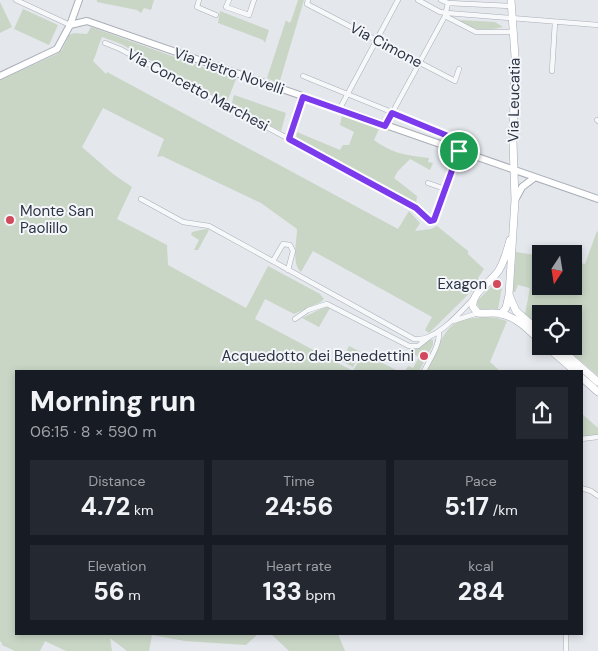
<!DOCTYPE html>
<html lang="en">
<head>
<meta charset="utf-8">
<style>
	body { margin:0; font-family:"DM Sans",sans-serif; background:#242831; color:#f1f3f6; height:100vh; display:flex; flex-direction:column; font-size:19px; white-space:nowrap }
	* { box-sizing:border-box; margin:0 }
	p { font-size:16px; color:#9ea1a6 }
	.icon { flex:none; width:28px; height:28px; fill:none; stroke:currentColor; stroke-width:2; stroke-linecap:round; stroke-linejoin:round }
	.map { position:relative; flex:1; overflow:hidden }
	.sheet { position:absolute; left:15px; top:370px; width:568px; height:265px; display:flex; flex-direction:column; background:#171b24; border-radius:0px; box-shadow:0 2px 8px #0003 }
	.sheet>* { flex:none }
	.needle { width:32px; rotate:192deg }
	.tools { position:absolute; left:532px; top:245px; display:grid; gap:10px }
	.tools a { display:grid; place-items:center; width:50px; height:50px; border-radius:0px; background:#171b24; box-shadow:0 2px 8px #0003; font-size:25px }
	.pin { position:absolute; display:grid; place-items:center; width:42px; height:42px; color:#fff; margin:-21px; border:2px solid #fff; border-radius:50%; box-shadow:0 1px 5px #0007 }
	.round { display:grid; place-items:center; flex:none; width:52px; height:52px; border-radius:0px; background:#242831 }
	.head { display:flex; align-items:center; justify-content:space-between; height:85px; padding:0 15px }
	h1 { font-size:28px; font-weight:800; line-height:38px }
	.figures { display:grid; grid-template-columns:repeat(3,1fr); gap:8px; height:85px; padding:5px 15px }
	.figures div { display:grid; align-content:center; border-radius:0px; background:#242831; text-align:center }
	.figures b { font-size:25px; font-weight:800 }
	.figures small { font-size:14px; font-weight:400 }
	.figures p { font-size:14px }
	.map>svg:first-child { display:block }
	.green { fill:#c9d6c5 }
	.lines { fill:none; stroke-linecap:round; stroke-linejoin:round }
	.minor-casing { stroke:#a9aeb7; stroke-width:5.5 }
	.secondary-casing { stroke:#a9aeb7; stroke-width:8 }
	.primary-casing { stroke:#a3abb8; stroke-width:8 }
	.minor { stroke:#f7f8fa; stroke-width:4.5 }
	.secondary { stroke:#fff; stroke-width:6 }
	.primary { stroke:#fff; stroke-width:7 }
	.route-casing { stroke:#fff; stroke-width:10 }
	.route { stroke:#7c3aed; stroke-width:6 }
	.poi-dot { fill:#d1495b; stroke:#f4f6f9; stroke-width:2 }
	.labels { text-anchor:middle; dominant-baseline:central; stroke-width:4; stroke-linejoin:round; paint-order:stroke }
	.street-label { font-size:15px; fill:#2b3445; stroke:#f4f6f9 }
	.poi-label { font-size:15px; fill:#2b3445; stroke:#f4f6f9; text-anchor:end }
</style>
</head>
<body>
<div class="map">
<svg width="598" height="651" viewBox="0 0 598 651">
	<rect width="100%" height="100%" fill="#e4e7ec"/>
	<path class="green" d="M97,0H154L151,10L144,8L141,13L137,10L97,2Z
		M298,0H304L279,84L267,78L286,20L289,23L291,21Z
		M0,2L12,27L0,33Z
		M23,9L58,25L49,45L14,29Z
		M220,11L269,30L265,43L263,40L218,23Z
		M460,20L495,22L503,27C488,31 470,31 460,20Z
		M91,27L236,79L227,102L121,44L102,37C98,45 97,53 93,61L106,74L107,72L398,229L409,211L420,223L415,231L431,229L437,226L468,251V254L484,269L478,278L481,282L429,333L425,330L432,317L313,251L301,272C291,264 297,240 297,229L261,203L162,156L157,157L164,139L103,108L82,147L113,174L132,187L117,219L167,245L168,265L246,308L268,266L320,294L324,299L321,302L294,314L265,299L255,319L353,371L363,353L398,371H16V634H258L246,645L185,641L152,635L149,651H127L110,638L112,651H66L45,641L40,651H15L2,645V643L0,641V80L57,54L62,50L69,35L74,33L87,34Z
		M234,95L286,113L281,131L231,107Z
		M342,115L379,129L374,140C393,154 406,155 429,158L428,162L433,163L430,170L410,159L398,171L394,178L417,196L416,205L296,141L297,132L340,150L343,145H349L354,132L340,125Z
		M206,229L209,230L198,250H194L199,240L191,235L192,232Z
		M597,231L598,232V376L563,346H574V314H541V328L525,314L530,288L518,285L515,292H513L516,252L541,256V286H574V262L585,264Z
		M494,284L502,287L498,309H480L477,304L478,300Z
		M325,307L330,308L319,327L302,318Z
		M485,317L497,318L507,321L490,362L500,371H425C431,360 444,330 454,324C462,318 475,318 485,317Z
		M432,339L433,340V345L419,371H405L408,366L413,368L419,357L413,354V350Z
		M349,346L361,352L353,367L337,359L339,354H345Z
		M581,413L598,428V436L581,437Z
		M271,634H338L345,651H289Z"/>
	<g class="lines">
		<g class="minor-casing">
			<path id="minor" d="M16,0L70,25
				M199,0L197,7L216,15
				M229,0L226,7L249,15L254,0
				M308,0L307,4L455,81L459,69
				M418,0L440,12L447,13L598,25
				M441,0L448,3L511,6
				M445,16L476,32H514
				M105,43L120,49L289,139
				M552,71L555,22
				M303,76L448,135L444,146
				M303,97L289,139L415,208L430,221L434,220L459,151
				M339,110L398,0
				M597,120L598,121
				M385,126L445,16L448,3
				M448,135L463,142
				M428,183L445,189
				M141,199L183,222L209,226L414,339C434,343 460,313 472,300
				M273,261L283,244L290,245L293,251L288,270
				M295,319L308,310L327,304L409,346H418L428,338
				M453,321L478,313
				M424,371C430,359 440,345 439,331
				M581,439L598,437
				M581,488L591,491L598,496
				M566,651V634"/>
		</g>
		<g class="secondary-casing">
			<path id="secondary" d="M70,25L87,21L598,199
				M0,76L57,49L70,25L79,0
				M515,200L522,187L534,178"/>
		</g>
		<g class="primary-casing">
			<path id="primary" d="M510,240C507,250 505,260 499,270C492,282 471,292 473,307L478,313C486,314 494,312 502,314C518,318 530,331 541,342
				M509,295L516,311L541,333
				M501,314L506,308L509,295L515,200L513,142L515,56L511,0
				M546,346L575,371
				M557,346L598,382
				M581,377L598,392"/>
		</g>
		<use href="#minor" class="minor"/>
		<use href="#secondary" class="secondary"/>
		<use href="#primary" class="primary"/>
	</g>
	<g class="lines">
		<g class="route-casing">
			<path id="route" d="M303,97L385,126L392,113L448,136L444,146L459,151L434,220L430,221L416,208L289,139Z"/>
		</g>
		<use href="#route" class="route"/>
	</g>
	<g class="poi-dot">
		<circle cx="10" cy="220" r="5"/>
		<circle cx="497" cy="284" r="5"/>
		<circle cx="424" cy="356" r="5"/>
	</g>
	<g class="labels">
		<g class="street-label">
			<text transform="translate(386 45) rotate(28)">Via Cimone</text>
			<text transform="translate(229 71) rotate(19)">Via Pietro Novelli</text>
			<text transform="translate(198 90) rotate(28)">Via Concetto Marchesi</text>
			<text transform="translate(514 100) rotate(-89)">Via Leucatia</text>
		</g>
		<g class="poi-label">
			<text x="20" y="211" text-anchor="start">Monte San<tspan x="20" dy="17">Paolillo</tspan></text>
			<text x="487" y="284">Exagon</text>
			<text x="414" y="356">Acquedotto dei Benedettini</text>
		</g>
	</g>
</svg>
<div class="tools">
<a><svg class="needle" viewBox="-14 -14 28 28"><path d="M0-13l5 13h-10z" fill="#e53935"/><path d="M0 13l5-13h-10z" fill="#9ea1a6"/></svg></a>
<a><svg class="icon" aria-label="locate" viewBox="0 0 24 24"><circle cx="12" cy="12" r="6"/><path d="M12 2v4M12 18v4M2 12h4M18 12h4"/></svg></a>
</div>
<div class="pin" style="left:459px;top:151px;background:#1e9e55"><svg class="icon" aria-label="arrive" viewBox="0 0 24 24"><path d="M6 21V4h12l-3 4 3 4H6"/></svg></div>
<section class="sheet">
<div class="head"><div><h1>Morning run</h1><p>06:15 · 8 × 590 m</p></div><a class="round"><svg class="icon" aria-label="share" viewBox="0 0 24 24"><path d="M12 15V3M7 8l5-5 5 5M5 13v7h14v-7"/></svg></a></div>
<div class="figures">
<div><p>Distance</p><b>4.72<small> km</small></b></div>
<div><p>Time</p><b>24:56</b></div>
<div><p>Pace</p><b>5:17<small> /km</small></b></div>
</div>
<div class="figures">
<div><p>Elevation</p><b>56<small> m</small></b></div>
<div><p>Heart rate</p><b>133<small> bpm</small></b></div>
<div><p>kcal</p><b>284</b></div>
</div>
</section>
</div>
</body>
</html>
